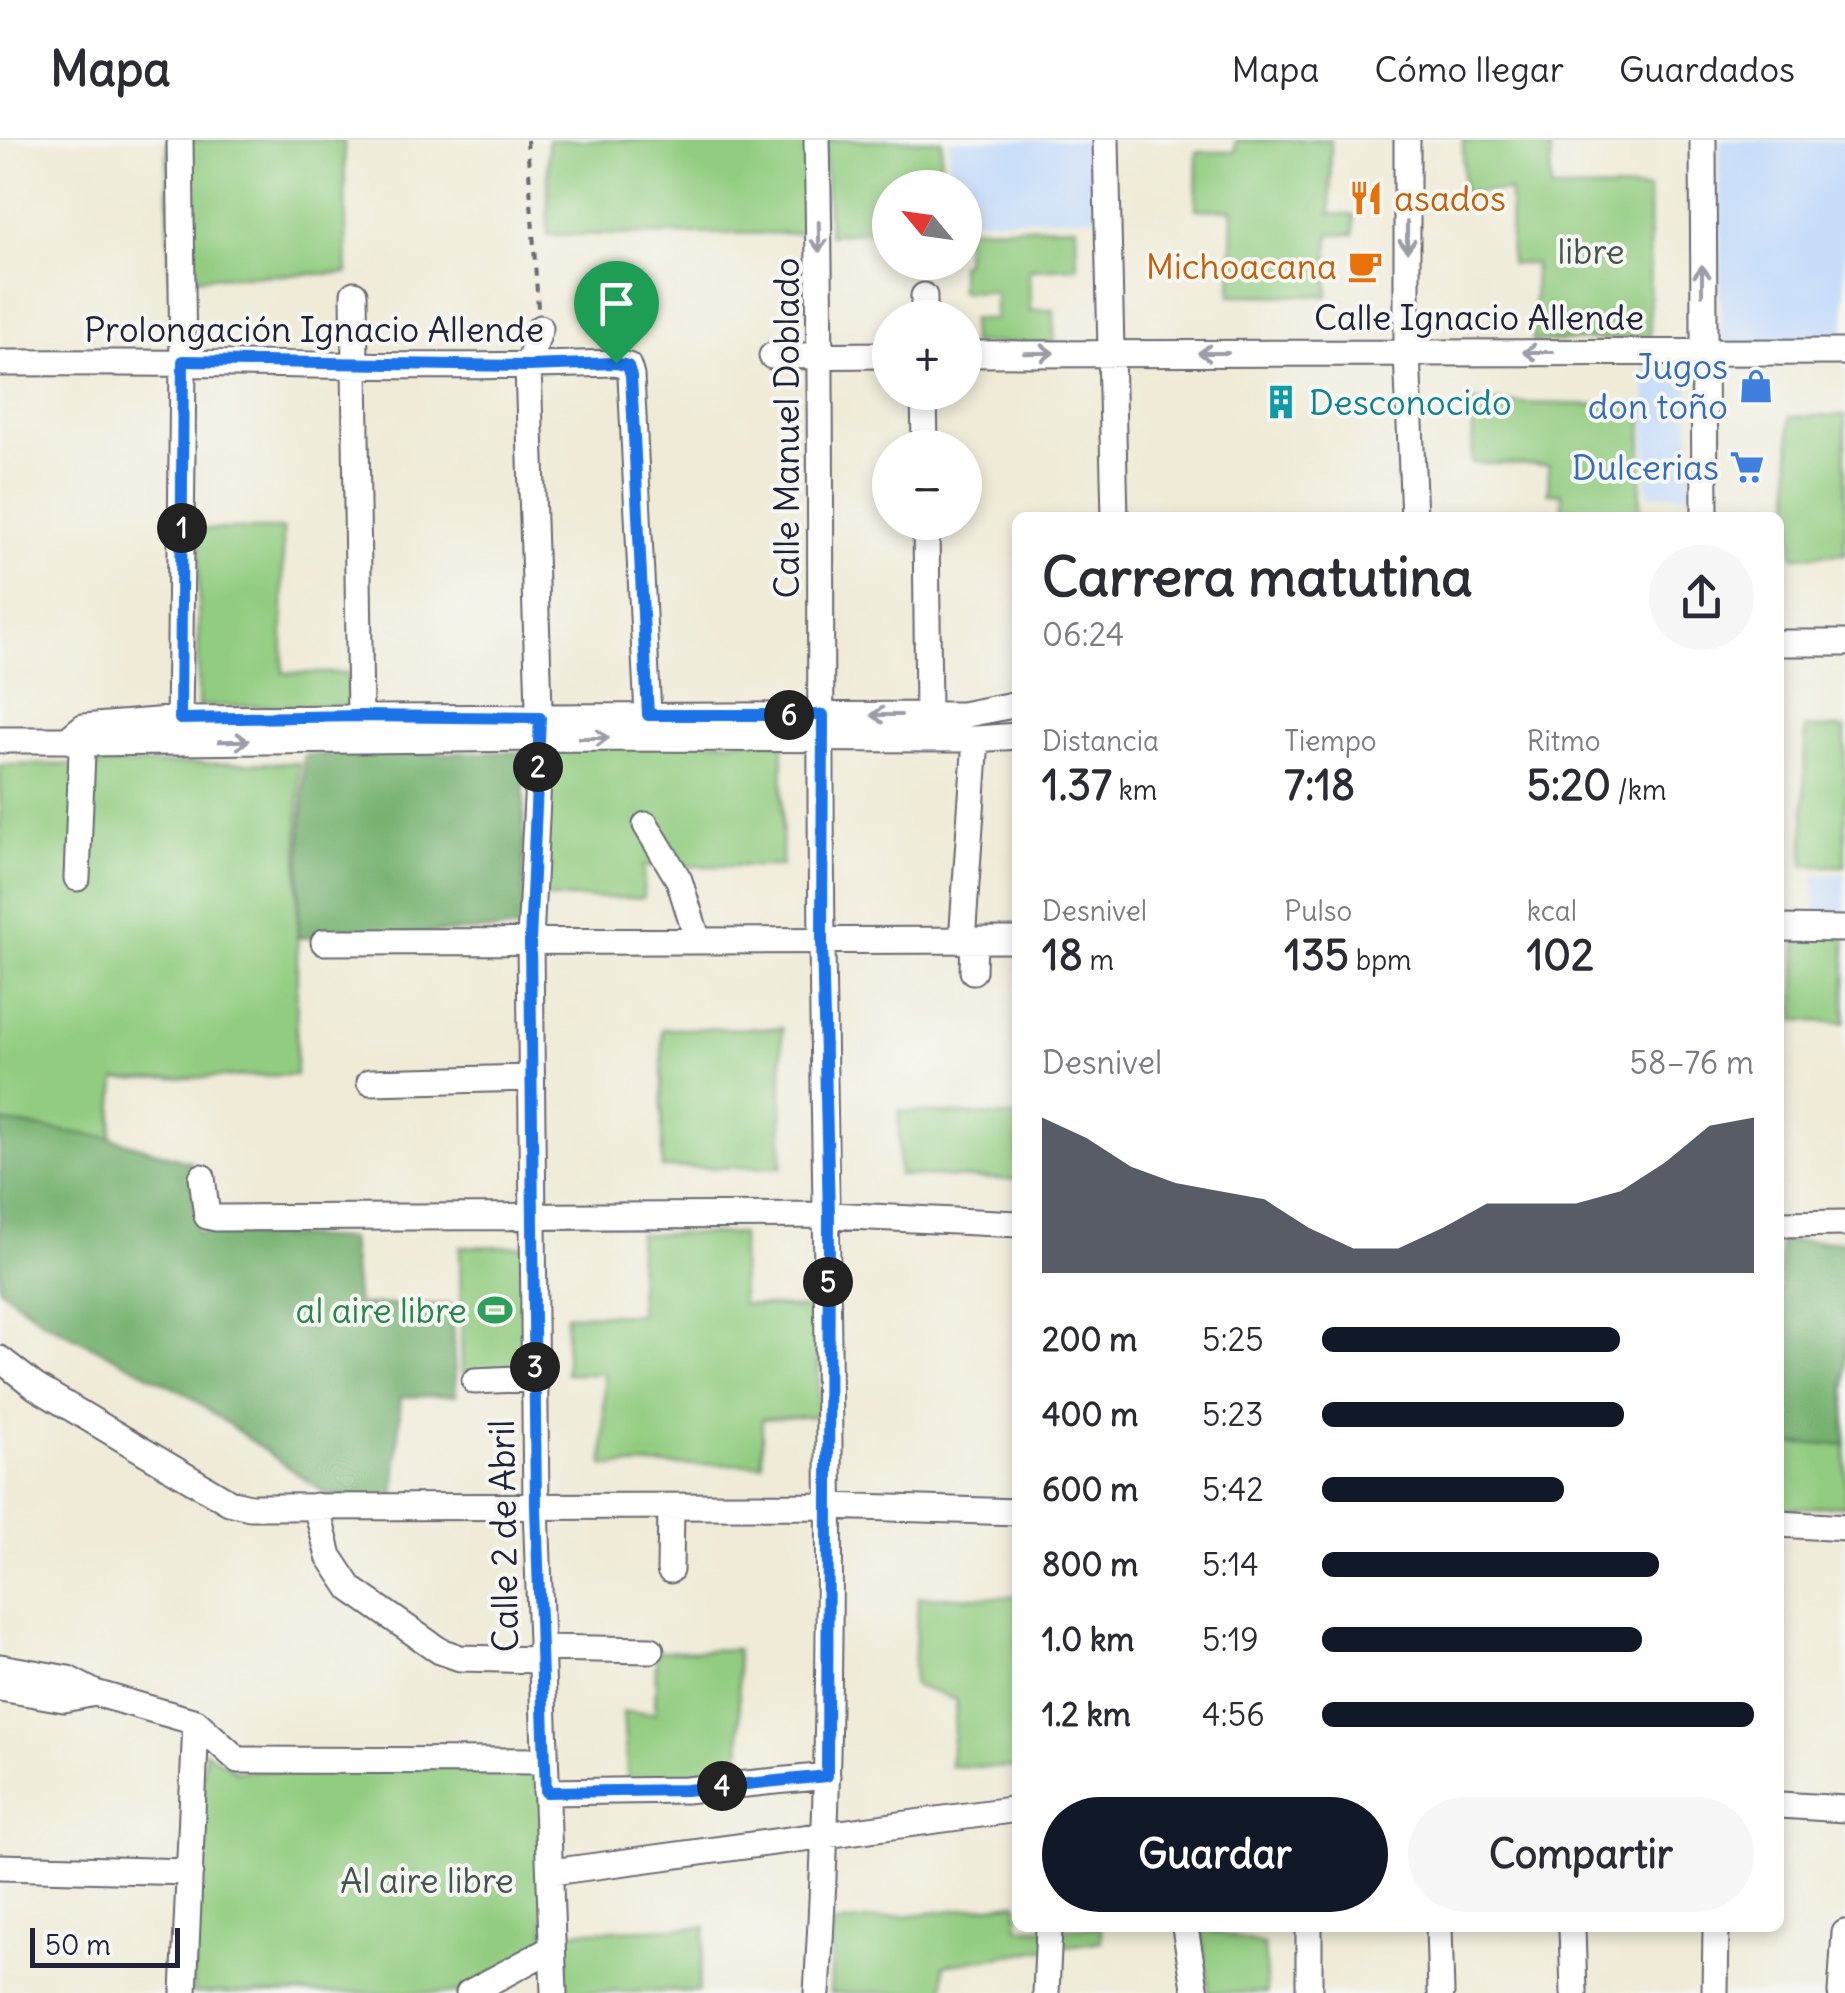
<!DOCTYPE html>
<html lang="es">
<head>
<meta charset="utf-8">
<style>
	body { margin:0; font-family:Delius,sans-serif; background:#f7f7f7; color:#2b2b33; height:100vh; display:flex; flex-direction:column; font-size:38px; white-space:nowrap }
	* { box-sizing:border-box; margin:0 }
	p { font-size:32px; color:#7c7c81 }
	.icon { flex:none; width:55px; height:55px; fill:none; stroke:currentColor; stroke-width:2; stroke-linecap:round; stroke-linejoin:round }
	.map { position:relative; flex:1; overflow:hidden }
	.drawer { position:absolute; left:1012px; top:372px; width:772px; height:1420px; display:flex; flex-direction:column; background:#fff; border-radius:15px; box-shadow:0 5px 15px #0003 }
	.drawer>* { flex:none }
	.needle { width:65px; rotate:299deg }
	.fabs { position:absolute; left:872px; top:30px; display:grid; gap:20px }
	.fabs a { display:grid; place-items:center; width:110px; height:110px; border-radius:50%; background:#fff; box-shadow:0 5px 15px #0003; font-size:50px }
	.scale { position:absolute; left:30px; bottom:25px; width:150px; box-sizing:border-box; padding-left:10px; border:5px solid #22223b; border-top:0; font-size:28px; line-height:35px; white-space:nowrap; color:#22223b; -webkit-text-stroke:8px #f6f6f2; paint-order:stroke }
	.pin { position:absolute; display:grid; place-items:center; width:85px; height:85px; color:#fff; margin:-102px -42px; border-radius:50% 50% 50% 0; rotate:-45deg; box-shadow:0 0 10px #0007 }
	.pin .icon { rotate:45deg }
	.km { position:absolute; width:50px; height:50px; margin:-25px; border-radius:50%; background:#222; color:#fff; font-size:28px; line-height:50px; text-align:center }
	.round { display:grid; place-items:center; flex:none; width:105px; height:105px; border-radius:52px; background:#f7f7f7 }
	.overview { display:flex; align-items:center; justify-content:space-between; height:170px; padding:0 30px }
	h1 { font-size:55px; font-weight:700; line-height:75px }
	.figures { display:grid; grid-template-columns:repeat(3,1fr); gap:15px; height:170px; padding:10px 30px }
	.figures div { display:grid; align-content:center }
	.figures b { font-size:42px; font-weight:700 }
	.figures small { font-size:28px; font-weight:400 }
	.figures p { font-size:28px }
	.chart { height:280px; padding:20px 30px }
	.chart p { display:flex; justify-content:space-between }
	.chart svg { width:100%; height:180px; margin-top:10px; fill:#111827; opacity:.7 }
	.primary-button { display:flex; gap:20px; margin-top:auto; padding:20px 30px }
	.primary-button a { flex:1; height:115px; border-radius:60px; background:#111827; color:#fff; font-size:40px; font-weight:700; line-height:115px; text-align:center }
	.primary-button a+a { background:#f7f7f7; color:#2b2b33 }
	ul { padding:0 30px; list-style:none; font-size:32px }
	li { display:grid; grid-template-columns:160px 120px 1fr; align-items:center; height:75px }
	li i { height:25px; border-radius:12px; background:#111827 }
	header { display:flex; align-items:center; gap:60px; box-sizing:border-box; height:140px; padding:0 50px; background:#fff; border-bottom:2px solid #e1e1e2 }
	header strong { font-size:48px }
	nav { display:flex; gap:55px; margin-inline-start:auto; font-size:35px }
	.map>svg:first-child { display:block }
	.built { fill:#c7ddf9 }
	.green { fill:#92cc80; stroke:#5a775e; stroke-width:2.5 }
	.forest { fill:#75b06e; stroke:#4c6954; stroke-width:2.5 }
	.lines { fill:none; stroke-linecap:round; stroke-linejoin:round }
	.minor-casing { stroke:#6a6872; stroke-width:29 }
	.path { stroke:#6a6872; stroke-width:4; stroke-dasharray:8 8; stroke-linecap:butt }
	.minor { stroke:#fff; stroke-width:25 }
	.oneway { stroke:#9c9ca7 }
	.route-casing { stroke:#fff; stroke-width:20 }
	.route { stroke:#1a73e8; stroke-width:12 }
	.labels { text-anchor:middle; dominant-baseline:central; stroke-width:8; stroke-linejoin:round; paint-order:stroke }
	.food-label { font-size:35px; fill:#c56008; stroke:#f6f6f2; text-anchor:start }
	.park-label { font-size:35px; fill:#445550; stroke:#f6f6f2 }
	.street-label { font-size:35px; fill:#22223b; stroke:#f6f6f2 }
	.shop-label { font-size:35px; fill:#366cbe; stroke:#f6f6f2; text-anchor:end }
	.culture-label { font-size:35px; fill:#0d838f; stroke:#f6f6f2; text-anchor:start }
	.leisure-label { font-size:35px; fill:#27864d; stroke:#f6f6f2; text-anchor:end }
</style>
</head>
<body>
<header>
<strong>Mapa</strong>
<nav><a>Mapa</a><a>Cómo llegar</a><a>Guardados</a></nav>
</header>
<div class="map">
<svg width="1845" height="1853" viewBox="0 0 1845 1853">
	<rect width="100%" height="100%" fill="#f6f6f2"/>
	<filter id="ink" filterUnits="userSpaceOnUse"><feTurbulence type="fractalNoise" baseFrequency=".01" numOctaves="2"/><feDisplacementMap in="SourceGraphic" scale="20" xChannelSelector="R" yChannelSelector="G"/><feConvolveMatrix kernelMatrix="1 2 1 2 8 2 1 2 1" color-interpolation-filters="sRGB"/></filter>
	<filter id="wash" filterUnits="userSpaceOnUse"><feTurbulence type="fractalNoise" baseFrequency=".0048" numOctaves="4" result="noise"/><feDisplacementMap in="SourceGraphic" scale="40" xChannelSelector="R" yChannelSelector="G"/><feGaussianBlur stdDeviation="2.25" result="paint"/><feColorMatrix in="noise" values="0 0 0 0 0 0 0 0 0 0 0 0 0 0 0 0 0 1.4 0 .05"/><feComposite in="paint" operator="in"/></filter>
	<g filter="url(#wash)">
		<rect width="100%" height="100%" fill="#efebd7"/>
		<path class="built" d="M949,0H1096L1097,77L965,80V48L949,47Z
			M1720,0H1845V203L1721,204Z
			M1689,222L1691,354L1647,355L1645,223Z
			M1845,734V782H1815L1814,735Z"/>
		<path class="green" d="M167,0H344L347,133L170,138Z
			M548,0H809V93L548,95Z
			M824,0H942L940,47L890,48V89L829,95Z
			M1236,0H1331L1330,74L1354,75V94H1329L1328,156L1231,155L1233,70L1196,69L1197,12H1235Z
			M1463,0H1550L1551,50L1649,49L1650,197L1533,202L1535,124H1511L1510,51L1463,52Z
			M1076,86L1077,127L1029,129L1030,170H1054V203H971V179H995V152L960,151V123L965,122V88Z
			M1474,262L1643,266L1640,377H1562V353H1548L1549,325L1472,323Z
			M1845,275V414L1793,416L1789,277Z
			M199,389H283V533H348V566H198Z
			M1805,588H1845V726H1804Z
			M534,601H783L782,726H644L643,758H534Z
			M299,623L296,935L116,940L111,998L0,982V625Z
			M1797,792L1845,793V883L1795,880Z
			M782,888V1027L662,1028V889Z
			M899,971L1017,977V1040L899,1035Z
			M638,1094H741L742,1164L818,1169L819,1276L762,1279V1324L604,1326V1234H566V1175L639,1174Z
			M528,1106L530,1232L462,1233L460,1107Z
			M1780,1304H1845V1365L1780,1369Z
			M918,1457H1017V1628L950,1626L957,1560L913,1545Z
			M737,1509L742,1642L628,1648L623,1572L655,1573L656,1512Z
			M205,1611L236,1631L543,1624L545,1804L461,1853H192Z
			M1017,1763L1018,1788H1101V1801L944,1825V1853H830L833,1784Z
			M706,1787L698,1851L558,1853V1792Z
			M1201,1789L1264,1804L1267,1853H1209Z"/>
		<path class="forest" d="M524,612L523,789L298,798L304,615Z
			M0,982L111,998L191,1022L197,1092L350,1099L357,1165L451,1164L456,1255L401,1257L394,1361L330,1357L186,1254L41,1180L0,1148Z
			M1780,1101H1845V1304H1780Z"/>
	</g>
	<g filter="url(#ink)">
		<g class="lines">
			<g class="minor-casing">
				<path id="minor" d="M1106,0L1115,378
					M1407,0V213L1414,378
					M1703,0L1705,378
					M354,154L360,576
					M924,178V156
					M540,188L528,226L540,598L530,801L536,1367L554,1853
					M965,214L1845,212
					M772,216L890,215
					M0,223C205,221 411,230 616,223L628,226L631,236L648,575
					M924,252L925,308
					M926,382L928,575
					M1780,503H1845
					M179,592L183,221L180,0
					M72,596L83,587L180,579L928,575H962L1018,564
					M0,600H67L82,603L540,598L976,599L1018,596
					M646,685L679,740L698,801
					M77,738L83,587
					M1780,788L1845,789
					M962,801L976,599
					M324,802L1018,800
					M973,831L974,801
					M370,942L531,938
					M202,1037L207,1076L216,1078L829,1075L1018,1084
					M1780,1084L1845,1083
					M0,1219L36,1247L229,1362L250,1367L827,1366L1018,1372
					M475,1241L535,1238
					M316,1366L329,1416L351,1449L440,1511L460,1518L541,1520
					M1780,1384L1845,1388
					M670,1430L671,1367
					M540,1508L651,1510
					M0,1527L68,1539L95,1553L196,1582L238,1620L544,1621
					M0,1548L64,1559L95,1553
					M546,1652L686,1650L827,1636
					M1780,1665L1845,1669
					M0,1727L190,1732
					M552,1732L1018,1669
					M1185,1788L1196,1853
					M1309,1788V1853
					M1439,1788L1441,1853
					M1572,1788L1574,1853
					M184,1853L196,1582
					M469,1853L551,1809
					M817,1853C839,1503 826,1151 822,801C819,534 823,267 817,0
					M1046,1853L1049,1788
					M1715,1853L1716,1788
					M1841,1853L1845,1793"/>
			</g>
			<path class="path" d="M527,0L538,168"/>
			<use href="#minor" class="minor"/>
		</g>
		<defs><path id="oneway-shaft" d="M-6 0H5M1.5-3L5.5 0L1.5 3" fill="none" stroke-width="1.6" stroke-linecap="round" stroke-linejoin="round" transform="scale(2.5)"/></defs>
		<g class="oneway">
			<use href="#oneway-shaft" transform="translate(819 97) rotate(89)"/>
			<use href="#oneway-shaft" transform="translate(1407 97) rotate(90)"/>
			<use href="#oneway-shaft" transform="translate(1702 140) rotate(-90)"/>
			<use href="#oneway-shaft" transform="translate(1538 212) rotate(180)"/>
			<use href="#oneway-shaft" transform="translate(1039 213) rotate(-1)"/>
			<use href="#oneway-shaft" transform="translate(1213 213) rotate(-180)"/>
			<use href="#oneway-shaft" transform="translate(886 575) rotate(180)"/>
			<use href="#oneway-shaft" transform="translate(594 598)"/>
			<use href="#oneway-shaft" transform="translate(234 601) rotate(-1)"/>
		</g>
	</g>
	<g class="lines" filter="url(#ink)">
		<g class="route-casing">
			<path id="route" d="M183,221L528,226L616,223L628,226L631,236L648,575H823L822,801L829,1075L827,1636L686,1650L546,1652L536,1367L530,801L540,578L360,576L180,579Z"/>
		</g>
		<use href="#route" class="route"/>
	</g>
	<defs>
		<g id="restaurant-bare" transform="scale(2.7)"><path d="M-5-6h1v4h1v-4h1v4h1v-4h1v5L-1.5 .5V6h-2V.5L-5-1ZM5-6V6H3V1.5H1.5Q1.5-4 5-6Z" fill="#e8710a" stroke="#f6f6f2" stroke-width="2.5" paint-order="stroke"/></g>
		<g id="cafe-bare" transform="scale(2.7)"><path d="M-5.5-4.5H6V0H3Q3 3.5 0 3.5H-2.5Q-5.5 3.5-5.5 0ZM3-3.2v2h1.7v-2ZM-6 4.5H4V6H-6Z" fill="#e8710a" stroke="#f6f6f2" stroke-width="2.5" paint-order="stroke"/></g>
		<g id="shop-bare" transform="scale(2.7)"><path d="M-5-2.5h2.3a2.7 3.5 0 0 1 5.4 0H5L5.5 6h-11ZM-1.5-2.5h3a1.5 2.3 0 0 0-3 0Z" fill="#3f7fe0" stroke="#f6f6f2" stroke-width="2.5" paint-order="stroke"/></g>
		<g id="building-bare" transform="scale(2.7)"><path d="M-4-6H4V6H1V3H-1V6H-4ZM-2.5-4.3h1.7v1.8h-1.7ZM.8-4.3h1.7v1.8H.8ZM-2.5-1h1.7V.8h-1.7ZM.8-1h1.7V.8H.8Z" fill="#0f9aa8" stroke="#f6f6f2" stroke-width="2.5" paint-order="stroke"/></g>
		<g id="supermarket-bare" transform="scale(2.7)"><path d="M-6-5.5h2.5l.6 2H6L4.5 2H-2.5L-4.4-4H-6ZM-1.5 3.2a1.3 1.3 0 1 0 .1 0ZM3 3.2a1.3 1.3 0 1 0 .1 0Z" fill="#3f7fe0" stroke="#f6f6f2" stroke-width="2.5" paint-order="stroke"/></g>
		<g id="stadium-bare" transform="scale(2.7)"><path d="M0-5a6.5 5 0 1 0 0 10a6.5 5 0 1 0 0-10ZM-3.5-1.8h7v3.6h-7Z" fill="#2e9e5b" stroke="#f6f6f2" stroke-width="2.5" paint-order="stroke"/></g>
	</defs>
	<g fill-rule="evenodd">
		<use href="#restaurant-bare" x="1366" y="58"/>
		<use href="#cafe-bare" x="1365" y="126"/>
		<use href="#shop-bare" x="1756" y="246"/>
		<use href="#building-bare" x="1281" y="262"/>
		<use href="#supermarket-bare" x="1747" y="327"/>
		<use href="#stadium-bare" x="495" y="1170"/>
	</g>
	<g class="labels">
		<g class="food-label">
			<text x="1394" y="58">asados</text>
			<text x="1337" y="126" text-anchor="end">Michoacana</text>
		</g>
		<g class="park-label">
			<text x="1591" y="111">libre</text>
			<text x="427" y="1740">Al aire libre</text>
		</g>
		<g class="street-label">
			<text x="1479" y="177">Calle Ignacio Allende</text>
			<text x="314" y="189">Prolongación Ignacio Allende</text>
			<text transform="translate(786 288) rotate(-90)">Calle Manuel Doblado</text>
			<text transform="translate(503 1396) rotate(-91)">Calle 2 de Abril</text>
		</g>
		<g class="shop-label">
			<text x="1728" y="226">Jugos<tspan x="1728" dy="40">don toño</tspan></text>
			<text x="1719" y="327">Dulcerias</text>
		</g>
		<g class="culture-label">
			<text x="1309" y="262">Desconocido</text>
		</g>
		<g class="leisure-label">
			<text x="467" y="1170">al aire libre</text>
		</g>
	</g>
</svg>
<div class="fabs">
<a><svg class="needle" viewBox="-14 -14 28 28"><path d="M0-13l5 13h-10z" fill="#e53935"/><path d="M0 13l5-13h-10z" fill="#7c7c81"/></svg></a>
<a>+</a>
<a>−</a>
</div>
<div class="scale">50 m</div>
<div class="pin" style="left:616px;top:223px;background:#1e9e55"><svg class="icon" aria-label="arrive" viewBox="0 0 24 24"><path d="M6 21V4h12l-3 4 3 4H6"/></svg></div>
<b class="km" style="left:182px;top:388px">1</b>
<b class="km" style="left:538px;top:627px">2</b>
<b class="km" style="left:535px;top:1227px">3</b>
<b class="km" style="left:722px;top:1646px">4</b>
<b class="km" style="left:828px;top:1142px">5</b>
<b class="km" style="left:789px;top:575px">6</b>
<section class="drawer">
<div class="overview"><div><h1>Carrera matutina</h1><p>06:24</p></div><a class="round"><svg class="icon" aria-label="share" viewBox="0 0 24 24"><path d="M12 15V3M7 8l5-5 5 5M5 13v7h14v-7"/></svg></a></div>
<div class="figures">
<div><p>Distancia</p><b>1.37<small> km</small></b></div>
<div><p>Tiempo</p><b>7:18</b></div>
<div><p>Ritmo</p><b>5:20<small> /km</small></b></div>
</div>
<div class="figures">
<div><p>Desnivel</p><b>18<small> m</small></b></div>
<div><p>Pulso</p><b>135<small> bpm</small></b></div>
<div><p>kcal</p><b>102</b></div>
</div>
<div class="chart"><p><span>Desnivel</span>58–76 m</p>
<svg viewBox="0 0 160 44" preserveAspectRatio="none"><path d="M0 44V6L10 11L20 18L30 22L40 24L50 26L60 33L70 38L80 38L90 33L100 27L110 27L120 27L130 24L140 17L150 8L160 6V44z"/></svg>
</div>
<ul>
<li><b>200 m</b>5:25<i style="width:69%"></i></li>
<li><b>400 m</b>5:23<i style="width:70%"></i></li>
<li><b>600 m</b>5:42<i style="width:56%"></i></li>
<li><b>800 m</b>5:14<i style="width:78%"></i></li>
<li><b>1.0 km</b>5:19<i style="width:74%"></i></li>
<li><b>1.2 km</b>4:56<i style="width:100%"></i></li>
</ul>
<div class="primary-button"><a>Guardar</a><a>Compartir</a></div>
</section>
</div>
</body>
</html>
